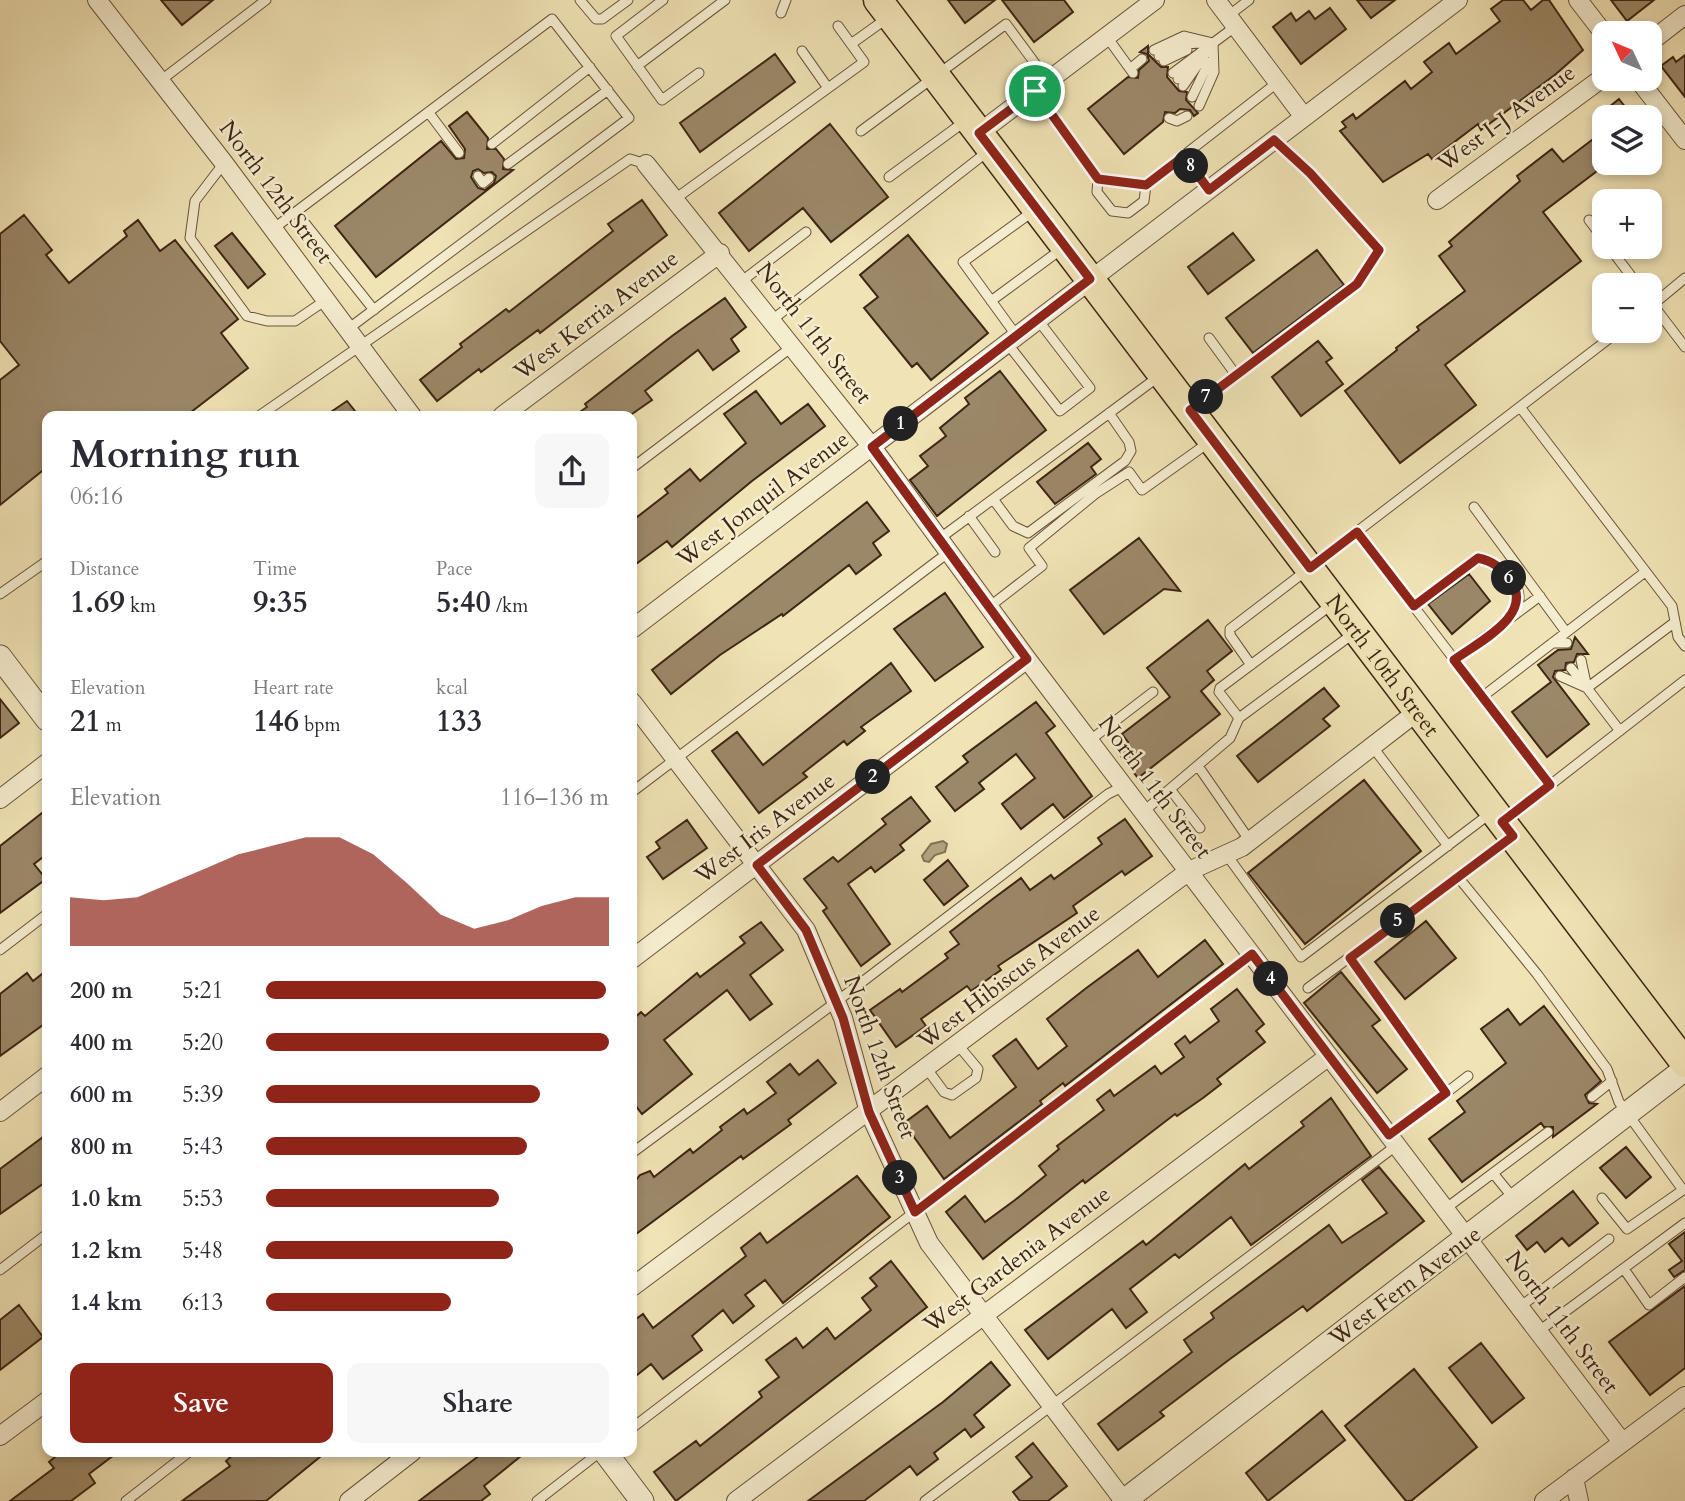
<!DOCTYPE html>
<html lang="en">
<head>
<meta charset="utf-8">
<style>
	body { margin:0; font-family:Cardo,serif; background:#f7f7f7; color:#2b2b33; height:100vh; display:flex; flex-direction:column; font-size:26px; white-space:nowrap }
	* { box-sizing:border-box; margin:0 }
	p { font-size:23px; color:#7c7c81 }
	.icon { flex:none; width:38px; height:38px; fill:none; stroke:currentColor; stroke-width:2; stroke-linecap:round; stroke-linejoin:round }
	.map { position:relative; flex:1; overflow:hidden }
	.sheet { position:absolute; left:42px; top:411px; width:595px; height:1046px; display:flex; flex-direction:column; background:#fff; border-radius:14px; box-shadow:0 4px 10px #0003 }
	.sheet>* { flex:none }
	.needle { width:46px; rotate:314deg }
	.buttons { position:absolute; left:1592px; top:21px; display:grid; gap:14px }
	.buttons a { display:grid; place-items:center; width:70px; height:70px; border-radius:14px; background:#fff; box-shadow:0 4px 10px #0003; font-size:35px }
	.pin { position:absolute; display:grid; place-items:center; width:60px; height:60px; color:#fff; margin:-30px; border:4px solid #fff; border-radius:50%; box-shadow:0 2px 7px #0007 }
	.km { position:absolute; width:35px; height:35px; margin:-18px; border-radius:50%; background:#222; color:#fff; font-size:19px; line-height:35px; text-align:center }
	.round { display:grid; place-items:center; flex:none; width:74px; height:74px; border-radius:14px; background:#f7f7f7 }
	.head { display:flex; align-items:center; justify-content:space-between; height:119px; padding:0 28px }
	h1 { font-size:38px; font-weight:800; line-height:52px }
	.figures { display:grid; grid-template-columns:repeat(3,1fr); gap:10px; height:119px; padding:7px 28px }
	.figures div { display:grid; align-content:center }
	.figures b { font-size:30px; font-weight:800 }
	.figures small { font-size:19px; font-weight:400 }
	.figures p { font-size:19px }
	.chart { height:196px; padding:14px 28px }
	.chart p { display:flex; justify-content:space-between }
	.chart svg { width:100%; height:126px; margin-top:7px; fill:#8f2418; opacity:.7 }
	.action { display:flex; gap:14px; margin-top:auto; padding:14px 28px }
	.action a { flex:1; height:80px; border-radius:14px; background:#8f2418; color:#fff; font-size:28px; font-weight:800; line-height:80px; text-align:center }
	.action a+a { background:#f7f7f7; color:#2b2b33 }
	ul { padding:0 28px; list-style:none; font-size:23px }
	li { display:grid; grid-template-columns:112px 84px 1fr; align-items:center; height:52px }
	li i { height:18px; border-radius:9px; background:#8f2418 }
	.map>svg:first-child { display:block }
	.water { fill:#b3a37e; stroke:#847154; stroke-width:2 }
	.building { fill:#9b8868; stroke:#3e2614; stroke-width:2; fill-rule:evenodd }
	.lines { fill:none; stroke-linecap:round; stroke-linejoin:round }
	.service-casing { stroke:#6a553c; stroke-width:11 }
	.minor-casing { stroke:#6a553c; stroke-width:20 }
	.tertiary-casing { stroke:#6a553c; stroke-width:25 }
	.primary-casing { stroke:#3e2614; stroke-width:31 }
	.service { stroke:#f5edcf; stroke-width:9 }
	.minor { stroke:#f5edcf; stroke-width:18 }
	.tertiary { stroke:#f5edcf; stroke-width:23 }
	.primary { stroke:#f0e3b5; stroke-width:28 }
	.route-casing { stroke:#fff; stroke-width:14 }
	.route { stroke:#8f2418; stroke-width:9 }
	.labels { text-anchor:middle; dominant-baseline:central; stroke-width:5; stroke-linejoin:round; paint-order:stroke }
	.street-label { font-size:23px; fill:#3e2614; stroke:#f5edcf }
</style>
</head>
<body>
<div class="map">
<svg width="1685" height="1501" viewBox="0 0 1685 1501">
	<rect width="100%" height="100%" fill="#f0e3b5"/>
	<filter id="stains"><feTurbulence type="fractalNoise" baseFrequency=".00286" numOctaves="4"/><feColorMatrix values="0 0 0 0 .2 0 0 0 0 .09 0 0 0 0 .02 0 0 0 .5 -.17"/></filter>
	<radialGradient id="worn" r=".72"><stop offset=".6" stop-color="#630" stop-opacity="0"/><stop offset="1" stop-color="#630" stop-opacity=".3"/></radialGradient>
	<path class="water" d="M943,841L947,844L945,852L935,855L929,862L924,861L922,856L931,844Z"/>
	<path class="building" d="M161,0H213L182,25Z
		M948,0H995L965,23Z
		M1002,0H1064L1073,12L1034,42Z
		M1357,0H1395L1371,18Z
		M1503,0H1523L1531,10L1543,0H1549L1583,50L1556,74L1481,130L1478,124L1432,159L1428,154L1383,182L1340,131L1346,127L1342,122L1353,114L1356,119L1405,81L1411,89L1432,72L1424,62L1449,43L1456,54L1500,21L1491,9Z
		M1611,0H1654L1627,21Z
		M1330,8L1346,29L1301,64L1273,27L1291,13L1296,21L1309,11L1315,19Z
		M1148,46V54L1161,67H1168L1167,77L1179,91L1187,92L1186,100L1198,113L1194,116L1190,110L1180,109L1175,113L1165,112L1163,122L1124,154L1088,109L1128,77L1138,78L1139,70L1149,61L1147,54L1140,52Z
		M775,54L795,82L700,152L680,123Z
		M1685,55V97L1661,66L1673,57L1676,62Z
		M1619,99L1633,117H1615L1608,108Z
		M467,112L488,138L487,149H496L504,159L503,169L513,170L376,277L335,226L441,141L456,159L464,158L465,149L449,126ZM478,169L484,173L492,172L496,176L494,183L485,190L478,188L471,177L473,171Z
		M830,124L888,197L831,242L803,208L749,251L719,213Z
		M1605,130V165L1543,212L1581,261L1445,365L1476,405L1400,463L1345,391L1397,350L1396,348L1419,330L1417,327L1465,291L1439,256L1452,246L1449,242L1520,181L1517,176L1552,149L1563,162Z
		M642,200L667,235L540,333L538,330L481,372L479,369L437,401L420,380L462,347L460,344L506,309L509,312L613,231L608,224Z
		M24,215L52,250L46,255L69,283L127,236L124,231L138,220L160,251L175,240L238,319L221,333L248,368L186,416H47V467L0,505V380L19,365L0,341V234Z
		M232,233L265,274L248,288L215,246Z
		M1233,233L1254,260L1208,294L1188,267Z
		M908,235L988,333L931,380L917,363L912,367L864,308L878,297L860,275Z
		M1317,250L1344,285L1253,353L1226,318Z
		M725,298L746,327L731,339L739,351L713,370L698,350L645,391L652,400L629,416H574L587,407L585,404L672,336Z
		M1318,341L1332,358L1326,362L1343,384L1301,416L1272,377Z
		M1000,371L1046,430L937,516L910,480L928,466L920,456L946,436L940,428L969,404L965,398Z
		M756,391L781,424L808,404L825,426L752,481L672,547L667,541L632,567V521L668,493L665,489L690,469L700,481L746,443L724,414Z
		M347,401L359,416H325Z
		M1088,443L1101,459L1091,467L1096,474L1055,504L1037,482Z
		M867,502L889,531L873,543L881,555L856,574L849,565L783,616L782,614L720,655L671,694L652,670Z
		M1139,538L1180,591L1164,589L1104,634L1070,590Z
		M1469,574L1490,601L1452,634L1428,604Z
		M945,593L983,647L935,681L894,629Z
		M1208,620L1232,651L1207,671L1214,680L1201,691L1220,714L1138,778L1117,751L1128,742L1122,734L1170,697L1147,668Z
		M1575,637L1588,654H1577L1574,662L1566,663L1565,670L1555,671L1553,677L1589,724L1547,757L1512,712L1551,682L1538,665L1558,650L1571,649Z
		M891,663L911,691L861,727L865,731L847,745L844,741L803,773L807,777L759,813L712,751L737,732L763,765Z
		M1324,688L1339,706L1323,719L1330,726L1258,782L1237,756Z
		M0,699L19,723L0,738Z
		M1036,702L1055,726L1046,733L1092,796L1064,818L1053,804L1021,829L1002,804L1035,778L1016,754L979,783L984,789L955,811L936,787L968,762L963,756Z
		M1364,780L1421,851L1305,944L1248,873Z
		M911,797L930,821L900,845L904,850L875,872L871,867L848,884L890,944L861,966L823,911L827,908L804,879L833,857L838,862L886,824L882,819Z
		M47,809V854L34,864L46,879L0,913V846Z
		M1125,819L1152,856L1125,875L1122,871L1073,906L1077,913L998,966L1001,970L971,991L967,986L921,1019L926,1026L896,1047L870,1010L900,989L902,992L948,958L945,954L959,944L950,932L994,898L1021,878L1030,890L1051,875L1054,879L1102,844L1098,838Z
		M687,820L707,848L663,879L647,857L660,848L656,842Z
		M948,860L968,886L944,905L924,880Z
		M1426,921L1456,958L1405,999L1375,962Z
		M761,922L783,950L750,975L772,1004L750,1020L727,990L664,1040L692,1074L642,1114L632,1101V1020L641,1012L645,1016L697,973L700,977L745,943L740,937Z
		M1205,940L1223,964L1065,1086L1063,1083L1040,1101L1042,1104L944,1179L904,1123L927,1106L950,1138L1016,1087L993,1056L1016,1039L1038,1069L1067,1046L1047,1019L1085,989L1138,950L1158,977Z
		M47,970V1022L0,1056V994L27,973L33,981Z
		M1341,972L1380,1020L1372,1026L1407,1069L1377,1093L1304,1003Z
		M1237,989L1264,1024L1256,1031L1265,1042L1217,1079L1221,1084L1203,1098L1177,1116L1175,1114L1085,1183L1083,1180L983,1259L946,1212L965,1196L985,1222L1015,1200L1046,1175L1039,1166L1059,1149L1057,1146L1104,1110L1097,1100L1110,1090L1114,1096L1155,1066L1161,1074L1184,1057L1175,1044L1185,1036L1190,1043L1219,1021L1211,1009Z
		M1544,1006L1601,1081L1585,1095L1589,1103L1597,1104L1553,1137V1127H1544L1541,1123L1462,1182L1429,1139L1465,1112L1457,1101L1506,1063L1481,1029L1508,1009L1520,1025Z
		M818,1060L836,1083L788,1120L791,1124L743,1159L741,1156L632,1237V1185L640,1175L650,1171L654,1177L690,1149L693,1153L722,1130L720,1127L744,1109L747,1114L776,1093L767,1082L790,1064L799,1075Z
		M1331,1098L1371,1156L1251,1245L1231,1217L1179,1258L1175,1254L1130,1289L1147,1312L1126,1328L1112,1309L1048,1359L1025,1330L1143,1241L1146,1245L1245,1164L1249,1169L1304,1126L1301,1122Z
		M47,1134V1181L0,1214V1169Z
		M1626,1147L1651,1177L1626,1198L1600,1168Z
		M1379,1167L1424,1221L1307,1311L1303,1306L1230,1359L1160,1412L1164,1416L1118,1450L1098,1424L1192,1352L1184,1340L1214,1318L1211,1313L1329,1225L1342,1243L1387,1213L1362,1180Z
		M857,1176L890,1217L783,1303L765,1280L745,1295L754,1306L733,1323L723,1310L692,1336L702,1350L663,1379L651,1364L632,1379V1322L643,1314L653,1328L746,1256L741,1248L760,1233L767,1243Z
		M1573,1191L1598,1223L1569,1246L1562,1238L1545,1252L1537,1242L1527,1250L1516,1236Z
		M1685,1232V1270L1674,1277L1669,1270L1682,1261L1669,1244Z
		M891,1261L927,1307L676,1501L654,1472L696,1441L700,1446L762,1397L759,1392L779,1377L766,1360L796,1338L803,1348L827,1328L835,1339L871,1310L862,1298L877,1286L870,1278Z
		M1685,1286V1368L1650,1395L1609,1342Z
		M19,1305L43,1337L0,1370V1320Z
		M1481,1343L1524,1398L1492,1423L1449,1368Z
		M991,1362L1010,1385L974,1415L984,1427L971,1437L965,1429L934,1453L938,1459L917,1475L910,1466L864,1501H808L943,1402Z
		M1414,1369L1477,1447L1411,1501H1406L1345,1426Z
		M1322,1411L1345,1440L1268,1501L1246,1473Z
		M1033,1443L1067,1486L1048,1501H1020L1013,1492L1032,1477L1016,1457Z
		M61,1452H118L89,1474L95,1483L71,1501H10L54,1468L49,1462Z
		M236,1452H326L266,1501H182L230,1466L226,1461Z
		M484,1452H526L484,1486L490,1494L481,1501H419Z"/>
	<g class="lines">
		<g class="service-casing">
			<path id="service" d="M580,0L596,19H602L628,0
				M663,0L616,36L662,100L699,73
				M781,13L786,0
				M1228,16L1249,0
				M838,26L851,44L886,19
				M1107,37L1133,73
				M1154,50L1184,36L1213,43
				M802,51L828,88
				M1159,56L1185,44L1200,43
				M1164,61L1187,50
				M637,66L725,0
				M1130,69L1142,59
				M1173,73L1236,26
				M1178,79L1192,64
				M160,81L266,0
				M1183,86L1208,50
				M1035,91L1098,179L1146,185L1183,156L1209,190
				M1192,97L1209,62
				M1199,106L1214,72L1213,43
				M429,113L459,153
				M1169,118L1177,121L1187,116
				M861,131L1006,24L1048,81
				M492,144L590,67
				M1183,156L1278,82
				M224,163L195,201L190,238L247,316L267,321H295L326,300
				M508,164L608,90
				M478,176L483,183L489,178
				M889,177L964,122
				M1098,179L1097,192L1112,211L1128,213L1144,201L1146,185
				M675,199L864,62L851,44
				M296,212L374,310
				M1589,220L1605,241
				M273,229L552,19L629,118L348,329
				M1609,247L1638,285
				M742,281L806,232
				M991,301L1063,248
				M1650,301L1685,347
				M1650,307L1685,278
				M772,320L987,152
				M1016,335L963,262L1032,212
				M1209,338L1236,375
				M1007,343L1060,411L1090,388L1038,320
				M1520,407L1672,606L1678,637L1685,646
				M1191,409L1357,284L1379,250L1310,173L1274,140
				M259,416L630,159L646,164
				M632,468L793,346
				M993,499L1013,526L1028,533L1125,461L1131,451L1129,442L1109,413
				M1474,507L1566,632
				M969,516L995,552
				M1357,532L1550,785
				M939,539L1158,377
				M0,594L47,561
				M1331,605L1220,688L1219,692L1239,718L1354,633
				M1414,606L1478,558C1494,561 1520,579 1519,599C1518,605 1512,613 1509,619
				M989,607L1042,566L1029,548L1095,494L1129,472L1142,490L1208,443
				M1552,643H1567
				M1454,660L1540,596
				M1581,660L1587,688
				M1251,665L1230,635V629L1619,331
				M1571,668L1586,687
				M1560,676L1587,688L1620,731
				M1587,688L1675,622
				M1482,697L1645,572
				M1089,741L1153,692
				M1372,746L1448,846
				M1198,766L1250,841
				M632,792L949,552
				M1143,812L1170,789
				M1504,821L1685,680
				M1200,828L1170,789L1230,738L1239,718
				M1509,839L1458,877L1537,974L1607,1069L1619,1102L1683,1190L1627,1229L1602,1198
				M1226,854L1301,957L1492,812
				M0,950L47,914
				M1350,958L1446,1093L1389,1135
				M1308,988L1458,877
				M927,1069L944,1092L952,1095L976,1078L978,1069L958,1045
				M1446,1093L1468,1076
				M1592,1097L1612,1081
				M632,1153L836,1002L1108,794L1124,786
				M1493,1173L1514,1199
				M1445,1209L1548,1132
				M1624,1269L1649,1305L1685,1277
				M0,1270L47,1234
				M1520,1307L1609,1239
				M1539,1331L1685,1223
				M632,1428L1252,954
				M126,1501L189,1452
				M537,1501L600,1452
				M925,1501L1397,1145"/>
		</g>
		<g class="minor-casing">
			<path id="minor" d="M97,0L224,163L412,416
				M1216,0L1304,117
				M1578,0L1605,35
				M1650,42L1685,15
				M1638,79L1685,140
				M979,133L1155,0
				M646,164L872,447L1027,659L1622,1442
				M1437,200L1605,76
				M502,416L720,253
				M632,629L1458,0
				M632,702L806,930L843,1018L869,1112L929,1243L1124,1501
				M0,799L47,763
				M632,959L1027,659
				M0,1112L47,1076
				M632,1287L1189,871L1242,847L1418,711
				M0,1436L47,1401
				M1574,1478L1579,1501
				M349,1501L412,1452
				M736,1501L1329,1056
				M1544,1501L1685,1396"/>
		</g>
		<g class="tertiary-casing">
			<path id="tertiary" d="M0,657L47,719
				M605,1452L642,1501
				M1124,1501L1685,1069"/>
		</g>
		<g class="primary-casing">
			<g id="primary">
				<path id="s1" d="M878,0L1685,1063"/>
			</g>
		</g>
		<use href="#service" class="service"/>
		<use href="#minor" class="minor"/>
		<use href="#tertiary" class="tertiary"/>
		<use href="#primary" class="primary"/>
	</g>
	<g class="lines">
		<g class="route-casing">
			<path id="route" d="M1035,91L1098,179L1146,185L1184,156L1209,190L1274,140L1310,173L1379,250L1357,284L1190,410L1310,568L1357,532L1414,606L1478,558C1492,561 1500,567 1509,578C1537,614 1480,641 1454,660L1550,785L1502,822L1513,836L1350,958L1446,1093L1389,1135L1252,954L915,1212L869,1112L843,1018L806,930L757,865L1027,659L872,447L1090,279L979,133Z"/>
		</g>
		<use href="#route" class="route"/>
	</g>
	<g class="labels">
		<g class="street-label">
			<text transform="translate(1506 118) rotate(-36)">West I-J Avenue</text>
			<text transform="translate(276 192) rotate(53)">North 12th Street</text>
			<text transform="translate(596 315) rotate(-37)">West Kerria Avenue</text>
			<text transform="translate(814 333) rotate(52)">North 11th Street</text>
			<text transform="translate(763 499) rotate(-37)">West Jonquil Avenue</text>
			<text stroke="none"><textPath href="#s1" startOffset="835">North 10th Street</textPath></text>
			<text transform="translate(1155 787) rotate(53)">North 11th Street</text>
			<text transform="translate(765 828) rotate(-37)">West Iris Avenue</text>
			<text transform="translate(1009 977) rotate(-37)">West Hibiscus Avenue</text>
			<text transform="translate(880 1057) rotate(70)">North 12th Street</text>
			<text transform="translate(1017 1259) rotate(-37)">West Gardenia Avenue</text>
			<text transform="translate(1405 1286) rotate(-37)">West Fern Avenue</text>
			<text transform="translate(1562 1322) rotate(53)">North 11th Street</text>
		</g>
	</g>
	<rect width="100%" height="100%" filter="url(#stains)"/>
	<rect width="100%" height="100%" fill="url(#worn)"/>
</svg>
<div class="buttons">
<a><svg class="needle" viewBox="-14 -14 28 28"><path d="M0-13l5 13h-10z" fill="#e53935"/><path d="M0 13l5-13h-10z" fill="#7c7c81"/></svg></a>
<a><svg class="icon" aria-label="layers" viewBox="0 0 24 24"><path d="M12 4l9 5-9 5-9-5zM3 14l9 5 9-5"/></svg></a>
<a>+</a>
<a>−</a>
</div>
<div class="pin" style="left:1035px;top:91px;background:#1e9e55"><svg class="icon" aria-label="arrive" viewBox="0 0 24 24"><path d="M6 21V4h12l-3 4 3 4H6"/></svg></div>
<b class="km" style="left:901px;top:424px">1</b>
<b class="km" style="left:873px;top:777px">2</b>
<b class="km" style="left:900px;top:1178px">3</b>
<b class="km" style="left:1271px;top:979px">4</b>
<b class="km" style="left:1398px;top:921px">5</b>
<b class="km" style="left:1509px;top:578px">6</b>
<b class="km" style="left:1206px;top:397px">7</b>
<b class="km" style="left:1191px;top:166px">8</b>
<section class="sheet">
<div class="head"><div><h1>Morning run</h1><p>06:16</p></div><a class="round"><svg class="icon" aria-label="share" viewBox="0 0 24 24"><path d="M12 15V3M7 8l5-5 5 5M5 13v7h14v-7"/></svg></a></div>
<div class="figures">
<div><p>Distance</p><b>1.69<small> km</small></b></div>
<div><p>Time</p><b>9:35</b></div>
<div><p>Pace</p><b>5:40<small> /km</small></b></div>
</div>
<div class="figures">
<div><p>Elevation</p><b>21<small> m</small></b></div>
<div><p>Heart rate</p><b>146<small> bpm</small></b></div>
<div><p>kcal</p><b>133</b></div>
</div>
<div class="chart"><p><span>Elevation</span>116–136 m</p>
<svg viewBox="0 0 160 44" preserveAspectRatio="none"><path d="M0 44V27L10 28L20 27L30 22L40 17L50 12L60 9L70 6L80 6L90 12L100 22L110 33L120 38L130 35L140 30L150 27L160 27V44z"/></svg>
</div>
<ul>
<li><b>200 m</b>5:21<i style="width:99%"></i></li>
<li><b>400 m</b>5:20<i style="width:100%"></i></li>
<li><b>600 m</b>5:39<i style="width:80%"></i></li>
<li><b>800 m</b>5:43<i style="width:76%"></i></li>
<li><b>1.0 km</b>5:53<i style="width:68%"></i></li>
<li><b>1.2 km</b>5:48<i style="width:72%"></i></li>
<li><b>1.4 km</b>6:13<i style="width:54%"></i></li>
</ul>
<div class="action"><a>Save</a><a>Share</a></div>
</section>
</div>
</body>
</html>
